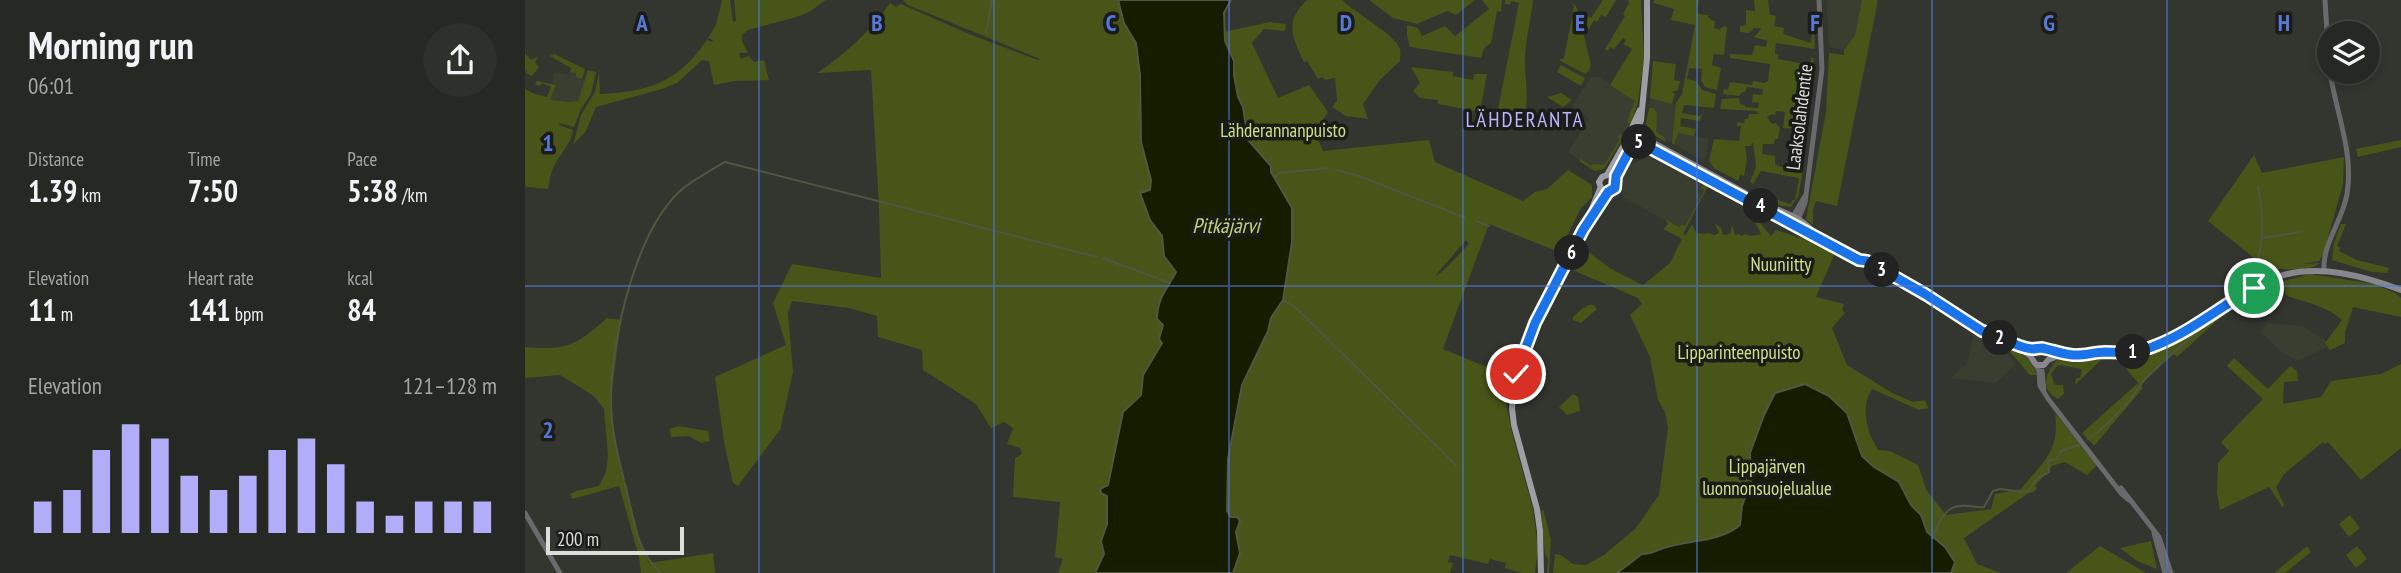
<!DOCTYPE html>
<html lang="en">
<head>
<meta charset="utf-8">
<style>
	body { margin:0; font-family:"PT Sans Narrow",sans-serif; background:#2e302b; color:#f1f3f6; height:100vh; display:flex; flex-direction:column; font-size:26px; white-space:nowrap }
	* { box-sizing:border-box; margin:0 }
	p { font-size:23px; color:#a4a6a6 }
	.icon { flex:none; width:38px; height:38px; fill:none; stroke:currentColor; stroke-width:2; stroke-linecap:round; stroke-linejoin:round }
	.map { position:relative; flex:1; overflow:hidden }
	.sheet { display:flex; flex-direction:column; background:#262823; width:525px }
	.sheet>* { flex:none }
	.buttons { position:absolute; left:1792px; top:21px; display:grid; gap:14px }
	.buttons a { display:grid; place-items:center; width:63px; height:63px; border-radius:50%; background:#262823; box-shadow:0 4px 10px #0003,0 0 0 2px #424441; font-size:35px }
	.scale { position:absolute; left:21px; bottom:18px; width:138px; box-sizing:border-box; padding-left:7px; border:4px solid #dcded9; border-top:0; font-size:19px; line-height:24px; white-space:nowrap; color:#dcded9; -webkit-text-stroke:5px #1b1c19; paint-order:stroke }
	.pin { position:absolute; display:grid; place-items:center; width:60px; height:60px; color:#fff; margin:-30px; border:4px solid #fff; border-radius:50%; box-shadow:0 2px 7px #0007 }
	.km { position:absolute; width:35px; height:35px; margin:-18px; border-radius:50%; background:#222; color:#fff; font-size:19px; line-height:35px; text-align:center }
	.round { display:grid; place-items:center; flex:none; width:74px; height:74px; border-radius:37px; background:#2e302b }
	.summary { display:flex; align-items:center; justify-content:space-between; height:119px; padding:0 28px }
	h1 { font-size:38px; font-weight:700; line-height:52px }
	.figures { display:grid; grid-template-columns:repeat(3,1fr); gap:10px; height:119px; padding:7px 28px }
	.figures div { display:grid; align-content:center }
	.figures b { font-size:30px; font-weight:700 }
	.figures small { font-size:19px; font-weight:400 }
	.figures p { font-size:19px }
	.chart { height:196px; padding:14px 28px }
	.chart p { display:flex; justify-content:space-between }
	.chart svg { width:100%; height:126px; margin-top:7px; stroke:#b2adf9; stroke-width:6 }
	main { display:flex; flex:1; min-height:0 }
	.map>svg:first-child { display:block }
	.built { fill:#3a3e31 }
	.green { fill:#475519; fill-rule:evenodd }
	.water { fill:#151c00; stroke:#515641; stroke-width:2 }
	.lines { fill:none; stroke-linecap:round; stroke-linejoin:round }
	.stream { stroke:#515641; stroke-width:2 }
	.tertiary { stroke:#6a6a6d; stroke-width:5 }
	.secondary { stroke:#87878d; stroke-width:6 }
	.primary { stroke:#9e9ea5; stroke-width:6 }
	.route-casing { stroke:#fff; stroke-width:14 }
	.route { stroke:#1a73e8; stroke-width:9 }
	.grid { fill:none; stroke:#5679d8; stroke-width:2; stroke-opacity:0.55 }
	.labels { text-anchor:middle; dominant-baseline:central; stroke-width:7; stroke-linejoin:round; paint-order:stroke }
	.street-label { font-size:19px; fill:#dcded9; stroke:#1b1c19 }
	.park-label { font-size:19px; fill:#cae386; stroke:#1b1c19 }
	.neighbourhood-label { font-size:21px; letter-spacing:2px; fill:#bbb7fe; stroke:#1b1c19 }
	.water-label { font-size:21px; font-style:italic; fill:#bdd679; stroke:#1b1c19 }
	.grid-label { font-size:23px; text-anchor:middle; font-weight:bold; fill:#5679d8; stroke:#1b1c19; stroke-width:7; stroke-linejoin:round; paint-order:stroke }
</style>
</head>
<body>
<main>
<section class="sheet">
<div class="summary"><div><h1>Morning run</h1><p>06:01</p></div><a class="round"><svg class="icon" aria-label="share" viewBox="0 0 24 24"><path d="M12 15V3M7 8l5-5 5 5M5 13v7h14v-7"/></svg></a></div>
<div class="figures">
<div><p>Distance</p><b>1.39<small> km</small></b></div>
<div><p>Time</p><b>7:50</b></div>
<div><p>Pace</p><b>5:38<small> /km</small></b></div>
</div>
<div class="figures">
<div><p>Elevation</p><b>11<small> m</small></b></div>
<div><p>Heart rate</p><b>141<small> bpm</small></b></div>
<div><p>kcal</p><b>84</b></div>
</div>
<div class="chart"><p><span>Elevation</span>121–128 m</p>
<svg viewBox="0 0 160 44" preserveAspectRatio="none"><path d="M5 44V33M15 44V29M25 44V15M35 44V6M45 44V11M55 44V24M65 44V29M75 44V24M85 44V15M95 44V11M105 44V20M115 44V33M125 44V38M135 44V33M145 44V33M155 44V33"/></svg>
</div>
</section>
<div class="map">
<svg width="1876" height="573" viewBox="0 0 1876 573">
	<rect width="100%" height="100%" fill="#33352f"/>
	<path class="built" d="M1301,0H1337L1330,35L1319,50L1304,47Z
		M32,72L44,75L45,72L52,73L51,77L60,80L53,101L43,102L24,100L31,85L27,83L29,73Z
		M1066,77H1074L1113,102L1107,124L1092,150L1075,170H1069L1043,152L1064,118L1047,106Z
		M1125,98L1151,105L1149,132L1184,139L1181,157L1177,161L1123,128Z
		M1125,156L1183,187L1159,231L1098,197L1097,178L1103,166Z
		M1743,323L1778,326L1796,338L1802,347L1773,361L1758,353L1735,332Z
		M1453,335L1477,348L1492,364L1470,383L1425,378L1442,364L1448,336Z"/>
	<path class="green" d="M197,0H205L208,22L211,21L209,0H301L284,12L268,18L223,30L217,35V41L223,53H214L216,59L224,56L229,62L239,60L244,80L209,81L189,85L184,61L177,60L152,83L137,89L71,107L61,131L48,145L56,115L70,92L74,72L75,94C124,92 153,82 182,40L187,42L188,40L183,38L191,25Z
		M378,0H617L669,262L586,573H533L538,559L530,557L535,502L488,497L490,458L497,454L495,448L482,444L488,428L479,422L466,428L451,404L398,370L397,350L353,337L352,316L324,308L267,301L263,313L268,372L255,430L213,486L208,483L199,442L190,377L261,345L248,303L267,264L356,278L354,207L346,70L292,73C321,53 345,32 365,3L371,7L376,4L444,34L513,60L515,59L383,5Z
		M782,0H817C830,13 871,35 875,49C876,53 875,57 875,61L855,80L838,104L843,119L821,116L807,107L812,101L810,78L800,80L798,77L793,79L782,61L779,62C767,38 759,21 782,0Z
		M844,0H950L931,15L922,11L892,24L868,18Z
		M957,0H977L976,12L972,11L966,43L959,48L956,58L885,47L882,35V25L893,28L897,36L920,26L930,36L964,9Z
		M980,0H1008C1006,20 1000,41 1000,61C999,83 1009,109 991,125L971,119L994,3L986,1L985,5L980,4Z
		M1078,0H1091L1081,17L1076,15L1072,22L1069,20L1063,30L1060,14L1066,18Z
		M1103,0H1116L1119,59L1113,102L1106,124L1102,122L1110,101L1085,85L1107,49L1098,44L1101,40L1098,38L1089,49L1085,47L1083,51L1080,49L1100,16L1098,14L1104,3Z
		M1129,0H1174L1172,11L1174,14L1183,15V17L1190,22L1189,28L1194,30L1199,26L1202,27L1199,55L1189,54L1187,65L1196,68L1192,90L1180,87L1176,80L1177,69L1164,68L1162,79L1171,81L1177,90L1191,94L1189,108L1159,105L1157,113L1175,116L1178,110L1175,121L1156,118L1155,126L1171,129L1169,136L1153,133L1149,145L1147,143L1151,103L1157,94L1170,25L1146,20L1149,9L1129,3Z
		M1229,0H1243L1245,15L1251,16L1249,26L1259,28L1258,34L1286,43L1287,32H1289L1290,49L1251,43L1250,54H1253V59L1285,65L1286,58H1289L1283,125H1277L1276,129L1258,128L1260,112L1251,111L1250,115L1247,114L1242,117L1247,124L1251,123L1255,129L1253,139H1250L1249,144H1238L1237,154L1250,156V164L1253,166L1273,170L1276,163L1279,165L1273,197L1266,207L1257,206L1244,200L1245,198L1266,204L1267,200H1270L1274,178L1236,171L1228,184L1225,182L1231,167L1228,142L1226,146H1220L1222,159L1219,176L1215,175L1213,181L1189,168L1184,161L1189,139L1214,141L1216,126H1212V122L1219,123L1220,119H1223L1224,114H1233L1232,111L1195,109L1197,99L1214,98L1215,104L1220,105V107L1233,108L1234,103L1227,102L1228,94L1237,95L1238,89L1222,87L1220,92H1217L1214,96L1198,94L1199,89L1203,90L1205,82L1227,85L1228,81L1239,83L1243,81L1245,64L1205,58V54L1227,55L1230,45L1241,47L1242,41L1247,42L1229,37L1236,29L1235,28H1229L1224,33L1215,32V26L1221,25V10L1230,11Z
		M1337,0H1353L1312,206L1291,201L1288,211V225L1281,219L1301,112L1304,53L1319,55V50L1330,35Z
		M1046,3L1050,5L1053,11L1066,65L1064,71L1060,74L1034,60L1039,58L1049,6Z
		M745,22L761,24L760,31L739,29L727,43L753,98L784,85L803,112L790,133L798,151L904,140L910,162L998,201L1010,192L1022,189L1043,170L1067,185V197L1056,208L1034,252L964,224L918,349L981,375L978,389L980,399L988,437L1008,509L1013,548L1010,573H996L980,568L981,563L965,559L963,564L925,555L923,562L928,563L925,573H706L697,478L728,174L693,41L699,32ZM941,240L944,244L917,272L910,276Z
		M0,53L6,60L13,56L10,63L14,67L7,76L1,73L2,68L0,72Z
		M29,54L60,69L57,79L51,77V73L45,72L46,68L25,56Z
		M1128,61L1151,64L1149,80L1155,81L1153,90L1147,92L1150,94L1147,104L1125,98Z
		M1036,65L1060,78L1056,86L1032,72Z
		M886,67L928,72V76L948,80L949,74H962L955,112L913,104V100L895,98L888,91L895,83Z
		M63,70L71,72L66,94L56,109L49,127L35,123L34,125L48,130C46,146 32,156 27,171C25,177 24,183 23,189L2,187L0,185V89L10,94L22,97L26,87L17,83L15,86L10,84L12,81L31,85L25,100L43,102L53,101Z
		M1036,93L1047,100L1038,107L1022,97Z
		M1124,108H1128L1132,113L1131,132L1139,137L1141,142L1123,132L1121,123Z
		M1095,134L1099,136L1079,169L1070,171L1054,161L1057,158V160L1066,166L1068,164L1079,165L1095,139L1093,137Z
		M1876,140V147L1833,157L1831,149Z
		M1729,155L1737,173L1819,157L1818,184L1798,255L1794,261L1777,264L1795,263C1785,272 1761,269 1754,269L1750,273L1708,296L1724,283L1740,274L1734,273L1729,258L1683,221Z
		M1180,184L1183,186L1158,234L1161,235L1167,224L1172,234L1177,233L1178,235L1182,233L1189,235L1194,233L1190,223L1196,228L1198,235L1205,234L1207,225L1210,235L1215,234L1216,236L1220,234L1226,236L1236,234L1229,220L1231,218L1246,236L1251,230L1286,241L1309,255L1291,297L1319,304L1317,310L1320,313L1307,328L1322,365L1367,393L1388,402L1400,400L1403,408L1394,410L1347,389C1335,406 1342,433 1353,450L1365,451L1393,465L1402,491L1421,515L1466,509L1470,494L1496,489C1519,460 1535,452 1530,413L1572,465L1562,475L1540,462L1527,466L1510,486L1512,488L1510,491L1502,494L1439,538L1452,564L1476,573H1028L1030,554L1036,555L1048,564L1061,565L1079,555L1110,529L1134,495L1143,427L1140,412L1133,400L1125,357L1105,315L1117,304L1113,298L1045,269L1057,247L1086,269L1118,285L1145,263L1157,239L1138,229L1143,224L1140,219L1154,227L1157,225L1160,226L1180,190L1176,188Z
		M1056,219L1052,236L1019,299L1026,277Z
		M1816,224H1821L1812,246L1815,248L1814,251L1832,260L1864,268L1862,273L1847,272L1807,260L1809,243Z
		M1785,274L1849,284L1870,293L1876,298V317L1828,307L1820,333V343L1805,350L1796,338L1801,342L1817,320C1804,307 1780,302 1762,296L1755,282Z
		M1064,305H1068L1072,309L1056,323L1048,320V317L1059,307L1060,308Z
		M1707,307L1652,357L1647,353L1616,385L1618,388L1569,446L1557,433L1613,383L1594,360C1635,359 1672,328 1707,307Z
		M82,318L96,320L86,397L90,441L117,549L124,563L188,553L190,573H116L114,557L94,486L47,499L45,494L51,491L74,486L81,472L83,456L79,409L69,396L35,375L0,378V347C43,351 51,345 82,318Z
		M1479,345C1494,350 1507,359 1512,375H1505Z
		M1534,358H1578L1550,385L1551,378H1555L1557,369L1533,365L1526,374L1530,385H1538L1539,394L1533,399C1512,389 1523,369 1534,358Z
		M1709,358L1743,389L1765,366L1772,371L1773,381L1759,382L1758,404L1796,397L1806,381L1856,374L1876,364V448L1836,480L1803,442L1800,444L1798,442L1759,474L1751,487L1759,505L1758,508L1744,487L1695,510L1692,492L1693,463L1704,451L1696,442L1738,399L1702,366Z
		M1048,394L1053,397L1055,411L1042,415L1034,407Z
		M153,426L183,431L185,441L176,443L164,436L146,437L145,429Z
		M1018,509L1026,540L1024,573H1022L1023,560L1020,554L1016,512Z
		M1825,515L1835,528L1824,537L1814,524Z
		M1626,541L1632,569L1612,561L1595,548Z
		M1575,546L1621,573H1541Z
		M1782,546L1786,552L1760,573H1749Z
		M1832,546L1842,559L1831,568L1821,555Z"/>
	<path class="water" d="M593,0H706L699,13L700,41L709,61V75L713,97L718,107L723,140L746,166V172L767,208V242L758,300L746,318L743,331L717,385L703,459L702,511L706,517H712L715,521L711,532L715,553L708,573H570L579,554L576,541L582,524V496L576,493L575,489L583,485L598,412L616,395L618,375L637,343L634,339L638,325L632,319C633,296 641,291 651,272L639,256L637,236L625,220L615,193L625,190L626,180L616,142L615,75L611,43L599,23Z
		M1280,384L1304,396L1322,413L1337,456L1349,467L1374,482L1386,505L1396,515L1402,532L1420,547L1430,562L1426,573H1092L1117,554C1127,555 1130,550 1139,548C1162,540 1196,542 1215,525L1217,506L1226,482L1225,453L1239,415L1250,393Z"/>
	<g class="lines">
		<path class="stream" d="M461,33L467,0
			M812,170L834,176L941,218
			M750,177L754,173L804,168
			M951,221L964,226
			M1738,238L1775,232
			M578,258L645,283
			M1702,296C1709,289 1719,282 1725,273C1741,254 1738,210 1733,187
			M758,300L771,308L931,465
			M1563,439C1579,429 1590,416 1603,402C1610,394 1615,384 1623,376C1649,352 1676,326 1707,307
			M99,480C92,453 85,424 86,395C88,335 110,233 155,191C165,182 188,169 200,162L572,257
			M100,484C108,514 111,553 136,573
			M1407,538C1413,525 1419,506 1436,506C1444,505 1451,508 1459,507L1468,491L1475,489L1497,492L1503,491L1513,478L1524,472L1523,461L1531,459L1536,451L1554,445"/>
		<path class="tertiary" d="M1800,0L1804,65
			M1267,218L1280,196
			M1272,222L1280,203L1297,69L1294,0
			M1799,271C1797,244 1818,220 1822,194C1829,152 1811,113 1805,72
			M1511,365L1514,371L1515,386L1524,400L1596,493L1604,500
			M1517,371L1519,392
			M1596,488L1634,537L1646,573
			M0,513L35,573
			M1629,533L1640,573"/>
		<path class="secondary" d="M1105,134L1110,140L1285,234H1289L1334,260L1342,261L1400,294L1457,331L1466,333
			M1107,134H1112L1220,193
			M1249,208C1262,214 1281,220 1289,234
			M1336,261L1398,298L1405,299
			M1433,314C1441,316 1501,351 1506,357C1508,360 1509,363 1512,365H1519L1523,360L1537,354
			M1488,344C1509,347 1528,354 1550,355C1561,356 1572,351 1582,352C1598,354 1613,352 1629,346C1651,339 1670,324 1689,312C1710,298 1732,283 1755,276C1795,264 1839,276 1876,290"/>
		<path class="primary" d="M1082,175L1099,145L1115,110
			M1077,191L1074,182L1077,177L1082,175
			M1064,216L1075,189
			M1016,573L1015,531L1012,509L989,425L987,408L990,380L995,358L1010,323L1058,231L1083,193L1090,188L1092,176L1110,140L1116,120L1122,58V0"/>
	</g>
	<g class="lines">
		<g class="route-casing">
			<path id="route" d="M991,374L1010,323L1058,230L1083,192L1090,188L1091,176L1110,140L1334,260L1342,261L1400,294L1457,331C1474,334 1488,347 1507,349C1510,349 1514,348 1517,348C1527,350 1537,354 1548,355C1559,356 1569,352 1580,352C1598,353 1614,353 1632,345C1667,331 1696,306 1729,288"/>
		</g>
		<use href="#route" class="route"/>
	</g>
	<path class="grid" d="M234,0V573M469,0V573M704,0V573M938,0V573M1172,0V573M1407,0V573M1642,0V573M0,286H1876"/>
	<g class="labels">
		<g class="street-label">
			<text transform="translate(1274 117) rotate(-83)">Laaksolahdentie</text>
		</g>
		<g class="park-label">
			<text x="758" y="130">Lähderannanpuisto</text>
			<text x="1256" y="264">Nuuniitty</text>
			<text x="1214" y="352">Lipparinteenpuisto</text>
			<text x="1242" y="466">Lippajärven<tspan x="1242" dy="22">luonnonsuojelualue</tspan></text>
		</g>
		<g class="neighbourhood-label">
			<text x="1000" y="119">LÄHDERANTA</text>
		</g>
		<g class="water-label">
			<text x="701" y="225">Pitkäjärvi</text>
		</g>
	</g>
	<g class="grid-label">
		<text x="117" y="31">A</text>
		<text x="352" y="31">B</text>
		<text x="586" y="31">C</text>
		<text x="821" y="31">D</text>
		<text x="1055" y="31">E</text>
		<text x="1290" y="31">F</text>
		<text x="1524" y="31">G</text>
		<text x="1759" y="31">H</text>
		<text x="23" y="151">1</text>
		<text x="23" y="438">2</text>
	</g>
</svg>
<div class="buttons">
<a><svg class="icon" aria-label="layers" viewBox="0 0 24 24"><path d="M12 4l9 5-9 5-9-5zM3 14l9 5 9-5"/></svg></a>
</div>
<div class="scale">200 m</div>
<div class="pin" style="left:1729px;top:288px;background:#1e9e55"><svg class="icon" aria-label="arrive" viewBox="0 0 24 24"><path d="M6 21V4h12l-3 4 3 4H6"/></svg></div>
<div class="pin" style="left:991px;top:374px;background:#d93025"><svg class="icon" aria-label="check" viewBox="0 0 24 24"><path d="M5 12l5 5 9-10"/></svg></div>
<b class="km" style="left:1608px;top:352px">1</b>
<b class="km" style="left:1475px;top:338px">2</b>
<b class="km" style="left:1357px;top:270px">3</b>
<b class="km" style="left:1236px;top:206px">4</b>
<b class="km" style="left:1114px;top:142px">5</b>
<b class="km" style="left:1047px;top:253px">6</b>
</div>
</main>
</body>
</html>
